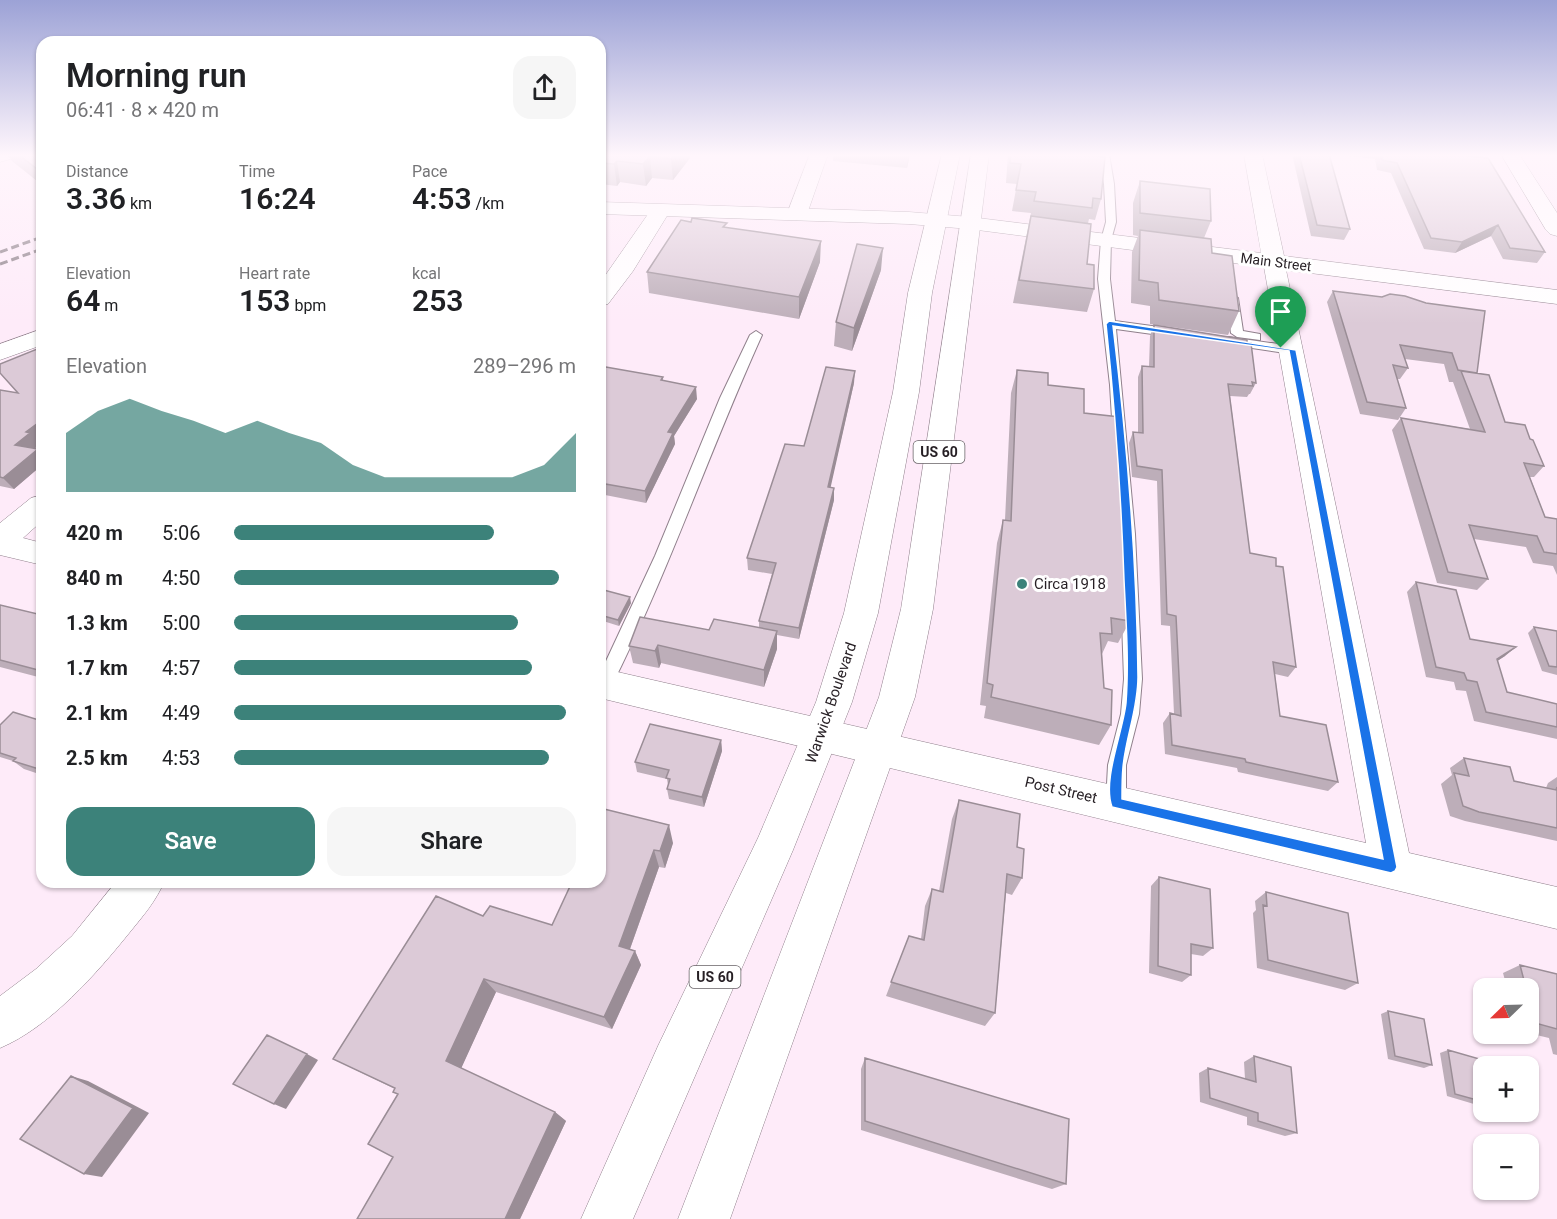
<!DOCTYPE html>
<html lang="en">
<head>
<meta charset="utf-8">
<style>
	body { margin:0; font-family:Roboto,sans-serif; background:#f6f6f6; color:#202124; height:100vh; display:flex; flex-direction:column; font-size:22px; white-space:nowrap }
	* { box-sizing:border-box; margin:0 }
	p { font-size:20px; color:#757577 }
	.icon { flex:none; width:33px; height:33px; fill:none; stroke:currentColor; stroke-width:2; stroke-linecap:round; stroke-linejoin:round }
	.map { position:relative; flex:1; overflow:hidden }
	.details { position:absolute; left:36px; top:36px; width:570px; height:852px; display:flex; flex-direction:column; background:#fff; border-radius:18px; box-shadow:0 2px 4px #0004 }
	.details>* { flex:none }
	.needle { width:39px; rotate:247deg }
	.controls { position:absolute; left:1473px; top:978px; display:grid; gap:12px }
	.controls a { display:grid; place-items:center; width:66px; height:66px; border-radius:12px; background:#fff; box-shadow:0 2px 4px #0004; font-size:30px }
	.pin { position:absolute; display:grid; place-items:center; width:51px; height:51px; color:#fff; margin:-62px -26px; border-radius:50% 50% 50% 0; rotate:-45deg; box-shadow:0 0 6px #0007 }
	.pin .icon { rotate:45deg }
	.round { display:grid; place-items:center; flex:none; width:63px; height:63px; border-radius:18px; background:#f6f6f6 }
	.head { display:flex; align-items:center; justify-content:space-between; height:102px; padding:0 30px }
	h1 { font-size:33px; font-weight:600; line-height:45px }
	.stats { display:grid; grid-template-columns:repeat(3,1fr); gap:9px; height:102px; padding:6px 30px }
	.stats div { display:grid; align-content:center }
	.stats b { font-size:30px; font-weight:600 }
	.stats small { font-size:16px; font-weight:400 }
	.stats p { font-size:16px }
	.chart { height:168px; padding:12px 30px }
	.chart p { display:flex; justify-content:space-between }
	.chart svg { width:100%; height:108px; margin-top:6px; fill:#3c827a; opacity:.7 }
	.button { display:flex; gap:12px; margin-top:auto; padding:12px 30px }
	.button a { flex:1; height:69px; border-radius:18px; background:#3c827a; color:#fff; font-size:24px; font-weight:600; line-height:69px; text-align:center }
	.button a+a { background:#f6f6f6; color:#202124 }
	ul { padding:0 30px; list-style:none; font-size:20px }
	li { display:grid; grid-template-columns:96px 72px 1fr; align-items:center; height:45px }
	li i { height:15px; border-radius:8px; background:#3c827a }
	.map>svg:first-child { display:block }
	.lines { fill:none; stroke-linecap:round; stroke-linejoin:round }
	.service-casing { stroke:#90808c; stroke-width:2 }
	.minor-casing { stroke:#90808c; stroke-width:1 }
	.secondary-casing { stroke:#90808c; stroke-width:1 }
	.primary-casing { stroke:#90808c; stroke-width:1 }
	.service { fill:#fff; fill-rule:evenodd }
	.minor { fill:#fff; fill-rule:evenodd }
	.secondary { fill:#fff; fill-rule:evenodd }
	.primary { fill:#fff; fill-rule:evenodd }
	.rail { stroke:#847780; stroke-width:3; stroke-dasharray:8 4; stroke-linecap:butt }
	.wall { fill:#bdaeb9 }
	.shaded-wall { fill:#9a8d96 }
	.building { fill:#dccad7; stroke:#9a8d96; stroke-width:1.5 }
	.route { fill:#1a73e8; stroke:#fff; stroke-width:1.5; fill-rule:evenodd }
	.poi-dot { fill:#3c827a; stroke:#fff; stroke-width:2 }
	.labels { text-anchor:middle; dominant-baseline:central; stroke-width:6; stroke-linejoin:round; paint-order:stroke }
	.far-street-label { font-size:14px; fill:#261f24; stroke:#fff }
	.shield { fill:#fff; stroke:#676266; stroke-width:1.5 }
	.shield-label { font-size:14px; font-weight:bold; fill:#261f24 }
	.poi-label { font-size:15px; fill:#261f24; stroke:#fff; text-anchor:start }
	.street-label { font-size:15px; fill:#261f24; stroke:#fff }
</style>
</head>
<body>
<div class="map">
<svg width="1557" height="1219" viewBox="0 0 1557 1219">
	<rect width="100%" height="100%" fill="#feebf9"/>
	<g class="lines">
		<g class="service-casing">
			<path id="service" d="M1099,154H1109L1114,184L1116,222L1111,240L1110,279L1115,321L1174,329L1180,333L1174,337L1116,329L1135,534L1142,679L1139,714L1126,765V803L1123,809L1116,812L1109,809L1106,803L1108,765L1121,714L1124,679L1119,534L1110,385L1098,279L1101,240L1106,222L1104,184Z
				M1232,295L1238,298L1243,331L1260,334V340L1237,337L1231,333L1226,298Z
				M756,331L762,335C709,452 668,574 610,689L600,690V674L655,556L720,398L750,335Z
				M1229,337L1292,346L1298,350L1292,354L1225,344V338Z"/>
		</g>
		<g class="minor-casing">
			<path id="minor" d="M0,154H16L14,158L0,162Z
				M810,154H828L807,214L804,218L797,220L790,218L787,214Z
				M1244,154H1262L1284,256L1557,290V304L1286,270L1409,853L1557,887V929L600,698V668L1366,843L1264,267L970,229L963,227L960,223L963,219L970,217L1261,253Z
				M1501,154H1519L1557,213V236L1550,234L1546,230Z
				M660,205L667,207L670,211L633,271L608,304L600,306V283L653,207Z
				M42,329V345L0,360V344Z
				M42,495V521L23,538L42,543V565L0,555V523L31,498Z
				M116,882H164C156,901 143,916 130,932C97,973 50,1027 0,1048V996L36,969L72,936Z"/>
		</g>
		<g class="secondary-casing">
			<path id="secondary" d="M600,202L909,212L970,217L977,219L980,223L977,227L970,229L909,224L600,214Z"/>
		</g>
		<g class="primary-casing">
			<path id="primary" d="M942,154H960L932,293L919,392L878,613L852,702L793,850L633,1219H581L658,1046L758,838L816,702L844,613L893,392L908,293Z
				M971,154H989L933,609L915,697L730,1219H678L879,697L901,609Z"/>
		</g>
		<use href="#service" class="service"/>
		<use href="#minor" class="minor"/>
		<use href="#secondary" class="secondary"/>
		<use href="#primary" class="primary"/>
		<path class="rail" d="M0,252L42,237
			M0,264L42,249"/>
	</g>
	<path class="wall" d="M7,154H42V185L12,161Z
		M600,154L690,158L673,180L652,178L646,186L620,182L617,186L600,184Z
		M833,154H910L907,168L833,161Z
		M1008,154H1098L1101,199L1095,220L1089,219L1088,223L1087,264L1094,289L1087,312L1013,303L1031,213L1012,211L1017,184L1006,183Z
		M1292,154H1329L1350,229L1344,240L1311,236Z
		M1331,154H1468L1545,252L1537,263L1503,259L1491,236L1455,253L1424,249L1391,173L1377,170L1375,159Z
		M1140,181L1211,221L1204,238L1239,311L1228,335L1150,324V306L1131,303L1132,252L1138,236L1133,235V203Z
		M727,228L820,262L799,319L649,293L647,272Z
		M881,270L852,351L834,346L836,322Z
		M1333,291L1382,297L1390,294L1477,374L1505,422L1530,439L1544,466L1534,477H1530L1545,517L1557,519V575L1553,566L1533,563L1526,547L1474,539L1488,579L1477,590L1437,583L1392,430L1401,418L1470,429L1453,382H1449L1444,364L1405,359L1408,368L1400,379H1397L1406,408L1398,420L1360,414L1327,302Z
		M1154,325L1256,383L1250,394H1249L1247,397L1230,396L1250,553L1276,566L1296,667L1288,677L1275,674L1280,716L1338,782L1328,791L1238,772L1237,768L1165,754L1163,723L1170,713L1174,714L1170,626L1161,625L1157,481L1132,477L1129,443L1133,432H1138V377L1142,366L1149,367L1150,336Z
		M42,347L38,442L40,444L35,449H38L42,454V465L14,489L0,486V390L18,393L0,373Z
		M600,367L663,377V380L697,399L674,436L675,444L646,503L600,494Z
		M1017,370L1048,385L1084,413L1123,450L1119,458L1131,594L1128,599L1130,621L1118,643L1108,641L1102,654L1104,688L1111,725L1099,745L984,718L986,706L980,705L997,543L1003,520H1005L1011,393Z
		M854,383L830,487L834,500L799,639L777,635V649L764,687L661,663L659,668L633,663L629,646L709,630L759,628V621L772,574L748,570L747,558L804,446Z
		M1416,582L1470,639L1505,656L1497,661L1507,692L1557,704V739L1474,721L1466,691L1456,690L1454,682L1426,677L1407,592Z
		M600,589L631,603L619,626L600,620Z
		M0,605L42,615V678L0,667Z
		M1534,627L1557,631V675L1542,671L1528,633Z
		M42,721V775L24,769L13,761L0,757V725Z
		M721,740L722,751L704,807L669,799L667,789L668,785L667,779L637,772L635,762Z
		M1464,758L1514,781L1546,788L1548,783L1557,777V841L1465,821L1450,816L1441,784L1452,775L1450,768Z
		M959,800L1017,847L1022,878L1012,895L1006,893L995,1013L985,1026L886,996L909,936L921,939L925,906L932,889L939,891L952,819Z
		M600,808L673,843L665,868L659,867L630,949L635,951L641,965L612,1029L496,992L461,1068L555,1112L566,1121L520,1219H357L393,1157L398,1094L395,1089L333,1059L483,916L552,925L600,882Z
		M1159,877L1213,948L1203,956L1191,954V975L1182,982L1149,973L1151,886Z
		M1266,892L1358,983L1345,990L1257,968L1253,913L1256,910L1255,901Z
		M1520,965L1557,974V1055L1553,1054L1549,1038L1528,1033V988H1507L1503,973Z
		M1388,1011L1432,1065L1424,1068L1388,1059L1381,1014Z
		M1448,1050L1484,1066V1107L1447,1096L1440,1053Z
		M1254,1056L1297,1133L1285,1136L1247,1125V1117L1200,1102L1199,1073L1208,1068L1245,1079L1244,1062Z
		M865,1058L1066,1184L1052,1189L861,1130V1069Z"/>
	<path class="shaded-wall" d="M675,154H690V158L673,180L671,159Z
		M908,154H910L907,168Z
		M650,156L652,178L646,186L643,164Z
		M617,161L620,182L617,186L614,164Z
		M1498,225L1491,236L1455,253L1462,242Z
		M821,241L820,262L799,319V297Z
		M883,248L881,270L852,351L854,328Z
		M855,371L854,383L828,499V487Z
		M696,387L697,399L674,436L675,444L646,503L645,491L668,432Z
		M42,420V439L38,442L40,444L25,456L15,445L26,432Z
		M38,449L42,454V465L14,489L3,478Z
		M834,488V500L799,639V628Z
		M630,597L631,603L619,626L618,620Z
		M777,631V649L764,687V670Z
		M658,645L661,663L659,668L655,651Z
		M1516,647L1505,656L1485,669L1497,659Z
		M721,740L722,751L704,807L702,797Z
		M669,825L673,843L665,868L660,851Z
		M654,850L659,867L626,960L619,946Z
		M635,951L641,965L612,1029L604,1017Z
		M484,979L496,992L460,1071L446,1061Z
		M307,1054L318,1060L286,1109L274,1104Z
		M71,1076L88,1081L149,1113L102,1177L84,1174Z
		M555,1112L566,1121L520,1219H505Z"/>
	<path class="building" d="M18,154H42V173Z
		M600,154H675L671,159L650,156L643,164L617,161L614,164L600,163Z
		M1010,154H1098V156L1105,157L1101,199L1093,198L1092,208L1034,201L1036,192L1016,190L1021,164L1010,163Z
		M1299,154H1329L1350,229L1317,225Z
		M1381,154H1468L1469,156L1488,158L1545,252L1510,248L1498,225L1462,242L1431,238L1397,163L1382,160Z
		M1140,181L1210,189L1211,221L1140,213Z
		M1031,216L1091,224L1087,264L1094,265V289L1019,280Z
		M692,218L727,223L723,227L821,241L799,297L647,272L681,220L691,222Z
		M1140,230L1211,239L1212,253L1232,256L1239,311L1159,300L1158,283L1139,280Z
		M857,244L883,248L854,328L836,322Z
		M1333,291L1382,297L1390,294L1405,296L1426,303L1485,311L1477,373L1458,370L1452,353L1400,345L1408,368L1393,365L1406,408L1367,402Z
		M1154,325L1247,340V343H1251L1256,383L1252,382L1253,386L1228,384L1250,553L1276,558V566L1283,567L1296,667L1273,662L1280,716L1326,725L1338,782L1246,762L1245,759L1172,745L1170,713L1181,716L1176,616L1167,614L1162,470L1137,466L1133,432L1143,433L1142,366L1154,367Z
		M42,347V420L26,432L30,433L15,445L38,449L3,478L0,477V390L18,393L0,373V364Z
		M600,366L663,377L661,380L696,387L668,432L673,433L645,491L600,483Z
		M826,367L855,371L828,487L834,488L799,628L759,621L776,563L747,558L785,444L804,446Z
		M1017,370L1048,373V385L1084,389V413L1120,417L1123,450L1119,449L1131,594H1128L1130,621L1111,618L1112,634L1100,633L1104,688L1112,690L1111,725L991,697L993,685L987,683L1003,520L1011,521Z
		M1461,371L1489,375L1505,422L1525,425L1530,439L1533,440L1544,466L1524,463L1545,517L1557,519V554L1544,552L1537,536L1469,525L1488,579L1448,572L1401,418L1485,432Z
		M1416,582L1456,590L1470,639L1516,647L1497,659L1507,692L1557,704V727L1486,712L1477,682L1467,680L1464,673L1436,667Z
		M600,589L630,597L618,620L600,615Z
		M0,605L42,615V671L0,660Z
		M640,617L709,630L714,619L777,631L764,670L658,645L655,651L629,646Z
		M1534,627L1557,631V667L1549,666Z
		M13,712L42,721V770L13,761L16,758L0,753V725Z
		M650,724L721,740L702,797L667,789L670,779L666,778L669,770L635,762Z
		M1464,758L1510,767L1514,781L1556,790L1557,787V828L1479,812L1463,806L1454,773L1469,776Z
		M959,800L1020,814L1017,847L1024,849L1022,878L1007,874L995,1013L891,982L909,936L924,940L932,889L943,892Z
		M600,808L669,825L660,851L654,850L619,946L635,951L604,1017L484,979L446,1061L555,1112L505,1219H357L393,1157L368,1144L398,1094L393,1092L395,1088L333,1059L436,896L483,916L490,906L552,925L572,882H600Z
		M1159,877L1210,889L1213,948L1191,944V975L1158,966Z
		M1266,892L1348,913L1358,983L1268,960L1263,905L1267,906Z
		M1520,965L1557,974V1029L1535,1023L1528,997V988H1526Z
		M1388,1011L1424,1019L1432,1065L1395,1056Z
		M267,1035L307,1054L274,1104L233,1084Z
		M1448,1050L1490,1062L1491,1066H1484V1102L1455,1094Z
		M1254,1056L1291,1067L1297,1133L1258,1121V1113L1210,1098L1208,1068L1256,1082Z
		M865,1058L1069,1119L1066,1184L865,1121Z
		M71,1076L133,1108L84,1174L20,1139Z"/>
	<linearGradient id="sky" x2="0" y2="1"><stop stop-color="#9ca2d6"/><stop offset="0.48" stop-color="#fff6fc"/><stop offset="1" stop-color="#fff6fc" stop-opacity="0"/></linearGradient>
	<rect width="1557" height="324" fill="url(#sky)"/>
	<path class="route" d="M1109,321L1296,350L1397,867L1395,871L1391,873L1112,807C1102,780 1123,732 1126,703C1129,662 1126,621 1124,580C1121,494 1115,409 1106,324ZM1113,326L1289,351L1383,859L1122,799C1122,788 1122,777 1123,767C1126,736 1138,709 1138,677C1137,560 1127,442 1113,326Z"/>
	<circle class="poi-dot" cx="1022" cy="584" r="6"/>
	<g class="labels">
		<g class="far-street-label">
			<text transform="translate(1276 262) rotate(7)">Main Street</text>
		</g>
		<g class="shield">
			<rect x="913.5" y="441" width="51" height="22" rx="4.5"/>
			<rect x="689.5" y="966" width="51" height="22" rx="4.5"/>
		</g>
		<g class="shield-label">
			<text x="939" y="452">US 60</text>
			<text x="715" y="977">US 60</text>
		</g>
		<g class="poi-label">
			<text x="1034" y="584">Circa 1918</text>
		</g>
		<g class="street-label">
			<text transform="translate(831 703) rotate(-71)">Warwick Boulevard</text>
			<text transform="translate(1061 790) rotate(13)">Post Street</text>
		</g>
	</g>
</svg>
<div class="controls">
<a><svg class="needle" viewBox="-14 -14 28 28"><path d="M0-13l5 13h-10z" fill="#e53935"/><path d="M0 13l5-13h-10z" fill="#757577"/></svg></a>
<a>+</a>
<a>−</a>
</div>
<div class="pin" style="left:1281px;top:348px;background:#1e9e55"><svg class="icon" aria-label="arrive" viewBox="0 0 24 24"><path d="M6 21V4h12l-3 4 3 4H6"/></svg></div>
<section class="details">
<div class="head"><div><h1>Morning run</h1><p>06:41 · 8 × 420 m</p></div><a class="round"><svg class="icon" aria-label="share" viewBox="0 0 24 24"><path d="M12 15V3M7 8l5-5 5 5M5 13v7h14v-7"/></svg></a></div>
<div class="stats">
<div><p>Distance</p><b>3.36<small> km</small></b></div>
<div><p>Time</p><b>16:24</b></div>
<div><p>Pace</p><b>4:53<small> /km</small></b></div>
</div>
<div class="stats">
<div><p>Elevation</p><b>64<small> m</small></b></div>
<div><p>Heart rate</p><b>153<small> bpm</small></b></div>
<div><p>kcal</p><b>253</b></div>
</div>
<div class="chart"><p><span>Elevation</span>289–296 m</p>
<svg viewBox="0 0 160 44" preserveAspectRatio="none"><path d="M0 44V20L10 11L20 6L30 11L40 15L50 20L60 15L70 20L80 24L90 33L100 38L110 38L120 38L130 38L140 38L150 33L160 20V44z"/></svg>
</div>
<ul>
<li><b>420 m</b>5:06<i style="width:76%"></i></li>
<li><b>840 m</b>4:50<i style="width:95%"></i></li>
<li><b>1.3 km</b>5:00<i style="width:83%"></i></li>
<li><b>1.7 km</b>4:57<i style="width:87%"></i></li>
<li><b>2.1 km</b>4:49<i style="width:97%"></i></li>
<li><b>2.5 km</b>4:53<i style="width:92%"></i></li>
</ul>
<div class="button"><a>Save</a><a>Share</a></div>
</section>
</div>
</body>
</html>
